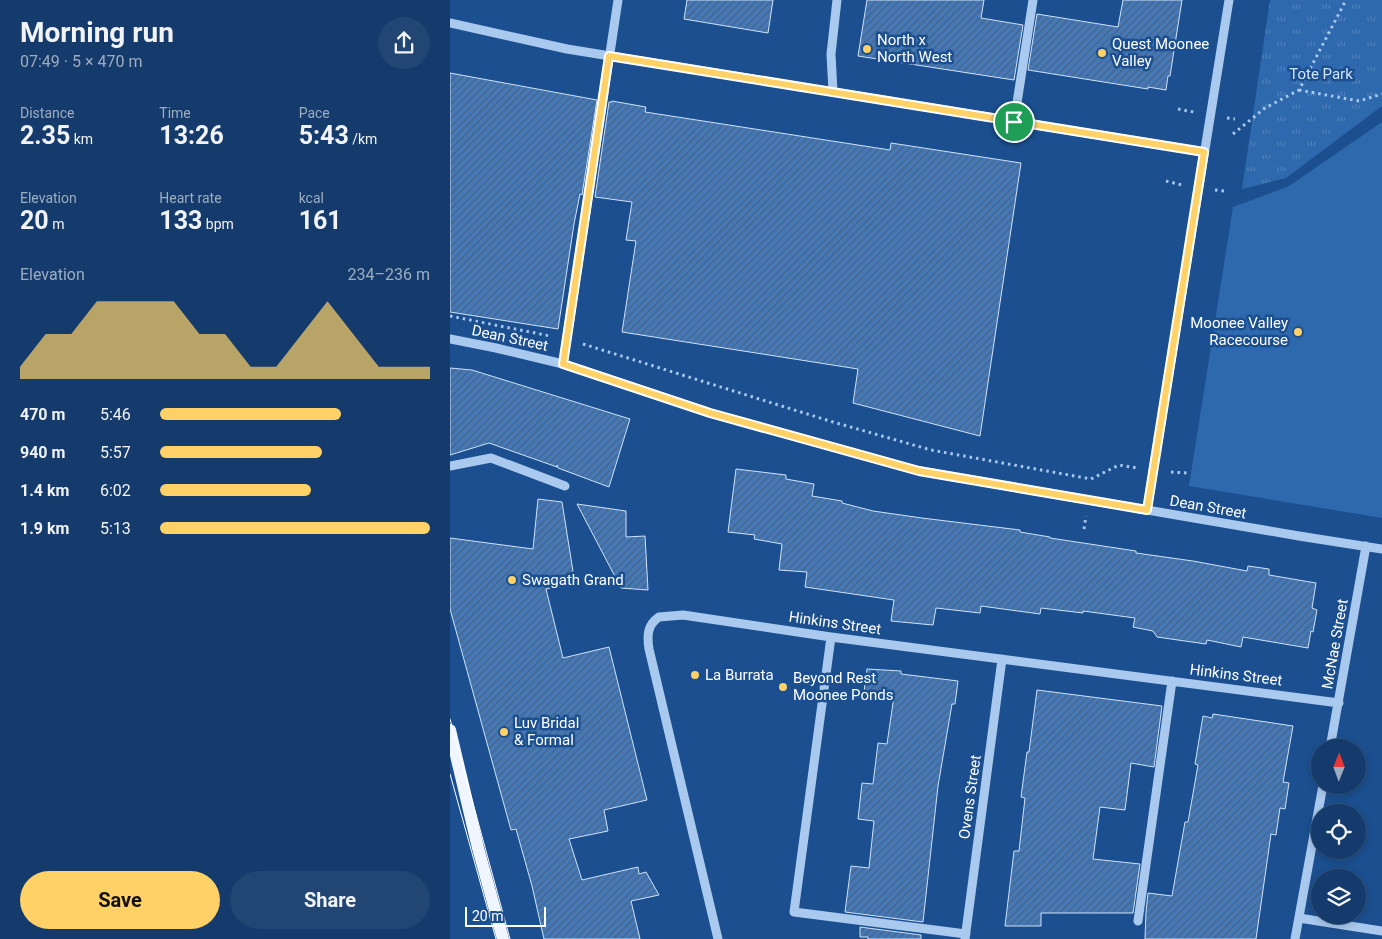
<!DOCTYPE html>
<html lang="en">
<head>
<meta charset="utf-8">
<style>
	body { margin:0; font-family:Roboto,sans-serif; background:#214673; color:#f1f3f6; height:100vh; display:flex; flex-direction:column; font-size:19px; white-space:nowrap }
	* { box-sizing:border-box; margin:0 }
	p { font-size:16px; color:#9dadc1 }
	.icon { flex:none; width:28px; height:28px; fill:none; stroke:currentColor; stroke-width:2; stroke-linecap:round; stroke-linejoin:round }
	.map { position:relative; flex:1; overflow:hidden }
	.drawer { display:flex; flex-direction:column; background:#143b6b; width:450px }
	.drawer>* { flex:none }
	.needle { width:32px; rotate:1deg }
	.controls { position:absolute; left:861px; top:739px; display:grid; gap:10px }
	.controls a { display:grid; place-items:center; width:55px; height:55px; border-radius:50%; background:#143b6b; box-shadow:0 2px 8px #0003,0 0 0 1px #33557e; font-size:25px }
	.scale { position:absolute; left:15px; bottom:12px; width:81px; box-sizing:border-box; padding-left:5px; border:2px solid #fff; border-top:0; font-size:14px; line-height:18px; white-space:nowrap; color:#fff; -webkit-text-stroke:4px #1b4f8f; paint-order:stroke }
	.pin { position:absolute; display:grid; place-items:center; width:42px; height:42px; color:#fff; margin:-21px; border:2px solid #fff; border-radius:50%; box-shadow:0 1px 5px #0007 }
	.round { display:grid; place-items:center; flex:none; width:52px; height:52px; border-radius:26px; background:#214673 }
	.headline { display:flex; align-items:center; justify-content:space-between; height:85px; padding:0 20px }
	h1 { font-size:28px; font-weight:700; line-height:38px }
	.stats { display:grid; grid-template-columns:repeat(3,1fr); gap:8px; height:85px; padding:5px 20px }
	.stats div { display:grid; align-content:center }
	.stats b { font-size:25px; font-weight:700 }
	.stats small { font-size:14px; font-weight:400 }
	.stats p { font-size:14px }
	.chart { height:140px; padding:10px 20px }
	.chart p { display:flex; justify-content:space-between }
	.chart svg { width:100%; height:90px; margin-top:5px; fill:#ffd166; opacity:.7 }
	.action { display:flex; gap:10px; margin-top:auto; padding:10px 20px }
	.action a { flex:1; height:58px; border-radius:30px; background:#ffd166; color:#111; font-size:20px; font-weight:700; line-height:58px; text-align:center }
	.action a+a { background:#214673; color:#f1f3f6 }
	ul { padding:0 20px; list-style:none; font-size:16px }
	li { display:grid; grid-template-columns:80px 60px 1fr; align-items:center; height:38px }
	li i { height:12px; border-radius:6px; background:#ffd166 }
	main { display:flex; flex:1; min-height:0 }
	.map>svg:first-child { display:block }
	.grass { fill:url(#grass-tufts) }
	.garden { fill:#2e69ad }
	.building { fill:url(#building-hatch); stroke:#cfe3fa }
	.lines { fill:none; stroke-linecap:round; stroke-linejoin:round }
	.path { stroke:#a9c9ee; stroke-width:3; stroke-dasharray:2.5 4; stroke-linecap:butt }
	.minor { stroke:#a9c9ee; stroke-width:9 }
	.major { stroke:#f0f6ff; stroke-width:12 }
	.tram { stroke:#fff; stroke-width:1 }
	.route-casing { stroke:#fff; stroke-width:10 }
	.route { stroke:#ffd166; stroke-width:6 }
	.poi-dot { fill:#ffd166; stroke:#1b4f8f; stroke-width:2 }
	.labels { text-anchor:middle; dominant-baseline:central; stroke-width:5; stroke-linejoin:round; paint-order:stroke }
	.poi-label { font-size:15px; fill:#fff; stroke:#1b4f8f; text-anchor:start }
	.park-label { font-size:15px; fill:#cfe3fa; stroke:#1b4f8f }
	.street-label { font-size:15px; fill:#fff; stroke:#1b4f8f }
</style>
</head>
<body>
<main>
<section class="drawer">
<div class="headline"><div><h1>Morning run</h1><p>07:49 · 5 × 470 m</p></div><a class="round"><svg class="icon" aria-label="share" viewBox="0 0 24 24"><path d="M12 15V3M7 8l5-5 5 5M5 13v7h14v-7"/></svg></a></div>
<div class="stats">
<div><p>Distance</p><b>2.35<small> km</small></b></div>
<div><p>Time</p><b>13:26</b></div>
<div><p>Pace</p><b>5:43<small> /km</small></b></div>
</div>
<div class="stats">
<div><p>Elevation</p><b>20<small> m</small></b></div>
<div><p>Heart rate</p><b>133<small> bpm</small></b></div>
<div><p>kcal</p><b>161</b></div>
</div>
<div class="chart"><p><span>Elevation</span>234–236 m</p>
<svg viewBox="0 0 160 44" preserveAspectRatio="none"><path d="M0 44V38L10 22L20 22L30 6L40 6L50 6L60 6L70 22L80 22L90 38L100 38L110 22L120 6L130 22L140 38L150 38L160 38V44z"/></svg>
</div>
<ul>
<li><b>470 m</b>5:46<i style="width:67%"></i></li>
<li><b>940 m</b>5:57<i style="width:60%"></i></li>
<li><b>1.4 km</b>6:02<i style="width:56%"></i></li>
<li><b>1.9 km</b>5:13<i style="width:100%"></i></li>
</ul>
<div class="action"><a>Save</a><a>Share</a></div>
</section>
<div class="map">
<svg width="932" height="939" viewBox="0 0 932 939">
	<defs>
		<pattern id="grass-tufts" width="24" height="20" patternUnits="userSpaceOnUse" patternTransform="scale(1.25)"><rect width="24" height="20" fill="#2e69ad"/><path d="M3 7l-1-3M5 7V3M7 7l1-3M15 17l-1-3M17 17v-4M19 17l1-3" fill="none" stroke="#4d80b9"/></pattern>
		<pattern id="building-hatch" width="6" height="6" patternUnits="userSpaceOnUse" patternTransform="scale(1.25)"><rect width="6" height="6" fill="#4478b7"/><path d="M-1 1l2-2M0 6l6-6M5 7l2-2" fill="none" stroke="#486282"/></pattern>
	</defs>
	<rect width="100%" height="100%" fill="#1b4f8f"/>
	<path class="grass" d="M820,0H932V106L836,178L792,189Z"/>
	<path class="garden" d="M932,122V518L739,486L783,207L839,186Z"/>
	<path class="building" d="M237,0H323L318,33L234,19Z
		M417,0H534L531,18L573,25L564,80L408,56Z
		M673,0H732L720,76H718L716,90L698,87V89L578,70L587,14L668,27Z
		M0,73L147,100L132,195L130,194L124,224L108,329L0,312Z
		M162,101L196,107L195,112L440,150L441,143L571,163L530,436L403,403L408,369L172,332L186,241L176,240L182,202L145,197L159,102H162Z
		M0,368L22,370L180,419L159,487L108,468L107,465V467L39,443L0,455Z
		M286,469L336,475V479L364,484L362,496L392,501V503L423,511L472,518L570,530V532L600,537V538L686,551V553L743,561L797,571L798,566L819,569V575L866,583L862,608L867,610L863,632L861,631L858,648L793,637L791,647L757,640L756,644L707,637L703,631L683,627L685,618L633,611V613L591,608L590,614L531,606L530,613L486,608L483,625L441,621L444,600L355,587L357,572L329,570L332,544L304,539L305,535L278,532Z
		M88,499L112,502L125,584L96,589L113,658L159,647L197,800L154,810L158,831L119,839L132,880L188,867L189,874L196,872L209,895L181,901L190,939H94L82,886L66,829L61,830L0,609V538L83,549Z
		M127,504L176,511V537L195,536L198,590L171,588Z
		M417,669L451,671V674L508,681L505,704H502L488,786L473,922L395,912L401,866L419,868L424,821L408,819L412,783L423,784L428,743L437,744L444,696L414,692Z
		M587,690L712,706L704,767L681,763L675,810L650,807L643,859L690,864L683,913H591V926H555L564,851H569L575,798L571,797L577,752H579Z
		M763,714L843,726L833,782L839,783L835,809L830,808L826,835L821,834L806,939H695L696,912L698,893L722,896L735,822H738L748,765L745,764L753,716L762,718Z
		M410,927L471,935V939H418V937H410Z"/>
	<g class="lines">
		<path class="path" d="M849,90L909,101L932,94
			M728,109L744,112
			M777,118L785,119
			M783,134L815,108L849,90L896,0
			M716,181L732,185
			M765,190L774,191
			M0,316L100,336
			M133,344L383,422L481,450L641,479L669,465L687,468
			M721,472L738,473
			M634,529L636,516"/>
		<path class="minor" d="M0,23L117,49L754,152
			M383,92L381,54L387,0
			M564,122L583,0
			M0,339L46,348L113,364L260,413L469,471L849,536L932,549
			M113,364L168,0
			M0,466L41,458L115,486
			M697,510L779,0
			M381,637L344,912L516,934
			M880,748L916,546
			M849,918L932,931
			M688,921L722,681
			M268,939L199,649C197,636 197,625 209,617L233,615L381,637L889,703
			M515,939L552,659
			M845,939L873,785"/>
		<path class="major" d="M0,730L28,848L53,939"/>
		<path class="tram" d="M0,719L60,939
			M0,774L46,939"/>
	</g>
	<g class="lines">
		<g class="route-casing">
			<path id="route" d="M159,56L754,152L697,510L469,471L260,413L113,364Z"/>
		</g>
		<use href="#route" class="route"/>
	</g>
	<g class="poi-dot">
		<circle cx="417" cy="49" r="5"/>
		<circle cx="652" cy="53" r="5"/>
		<circle cx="848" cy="332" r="5"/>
		<circle cx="62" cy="580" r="5"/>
		<circle cx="245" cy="675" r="5"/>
		<circle cx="333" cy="687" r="5"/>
		<circle cx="54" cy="732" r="5"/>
	</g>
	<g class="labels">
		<g class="poi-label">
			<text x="427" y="40">North x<tspan x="427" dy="17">North West</tspan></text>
			<text x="662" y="44">Quest Moonee<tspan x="662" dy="17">Valley</tspan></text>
			<text x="838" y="323" text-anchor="end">Moonee Valley<tspan x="838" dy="17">Racecourse</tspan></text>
			<text x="72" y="580">Swagath Grand</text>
			<text x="255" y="675">La Burrata</text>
			<text x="343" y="678">Beyond Rest<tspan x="343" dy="17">Moonee Ponds</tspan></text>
			<text x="64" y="723">Luv Bridal<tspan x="64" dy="17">&amp; Formal</tspan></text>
		</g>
		<g class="park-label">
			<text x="871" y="74">Tote Park</text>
		</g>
		<g class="street-label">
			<text transform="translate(60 338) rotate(12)">Dean Street</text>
			<text transform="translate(758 507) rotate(10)">Dean Street</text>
			<text transform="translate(385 623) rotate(8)">Hinkins Street</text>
			<text transform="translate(885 644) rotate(-80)">McNae Street</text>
			<text transform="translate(786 675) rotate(7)">Hinkins Street</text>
			<text transform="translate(520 797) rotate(-82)">Ovens Street</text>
		</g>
	</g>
</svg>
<div class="controls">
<a><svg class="needle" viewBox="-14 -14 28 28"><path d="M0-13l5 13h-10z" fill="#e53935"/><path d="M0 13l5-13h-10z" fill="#9dadc1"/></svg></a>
<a><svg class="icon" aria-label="locate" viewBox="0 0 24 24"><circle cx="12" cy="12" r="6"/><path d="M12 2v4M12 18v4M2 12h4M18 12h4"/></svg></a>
<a><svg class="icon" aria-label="layers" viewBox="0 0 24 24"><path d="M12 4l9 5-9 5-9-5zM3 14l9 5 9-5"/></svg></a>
</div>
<div class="scale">20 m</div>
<div class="pin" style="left:564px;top:122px;background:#1e9e55"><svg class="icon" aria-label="arrive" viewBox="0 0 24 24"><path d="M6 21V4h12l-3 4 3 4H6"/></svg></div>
</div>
</main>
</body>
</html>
